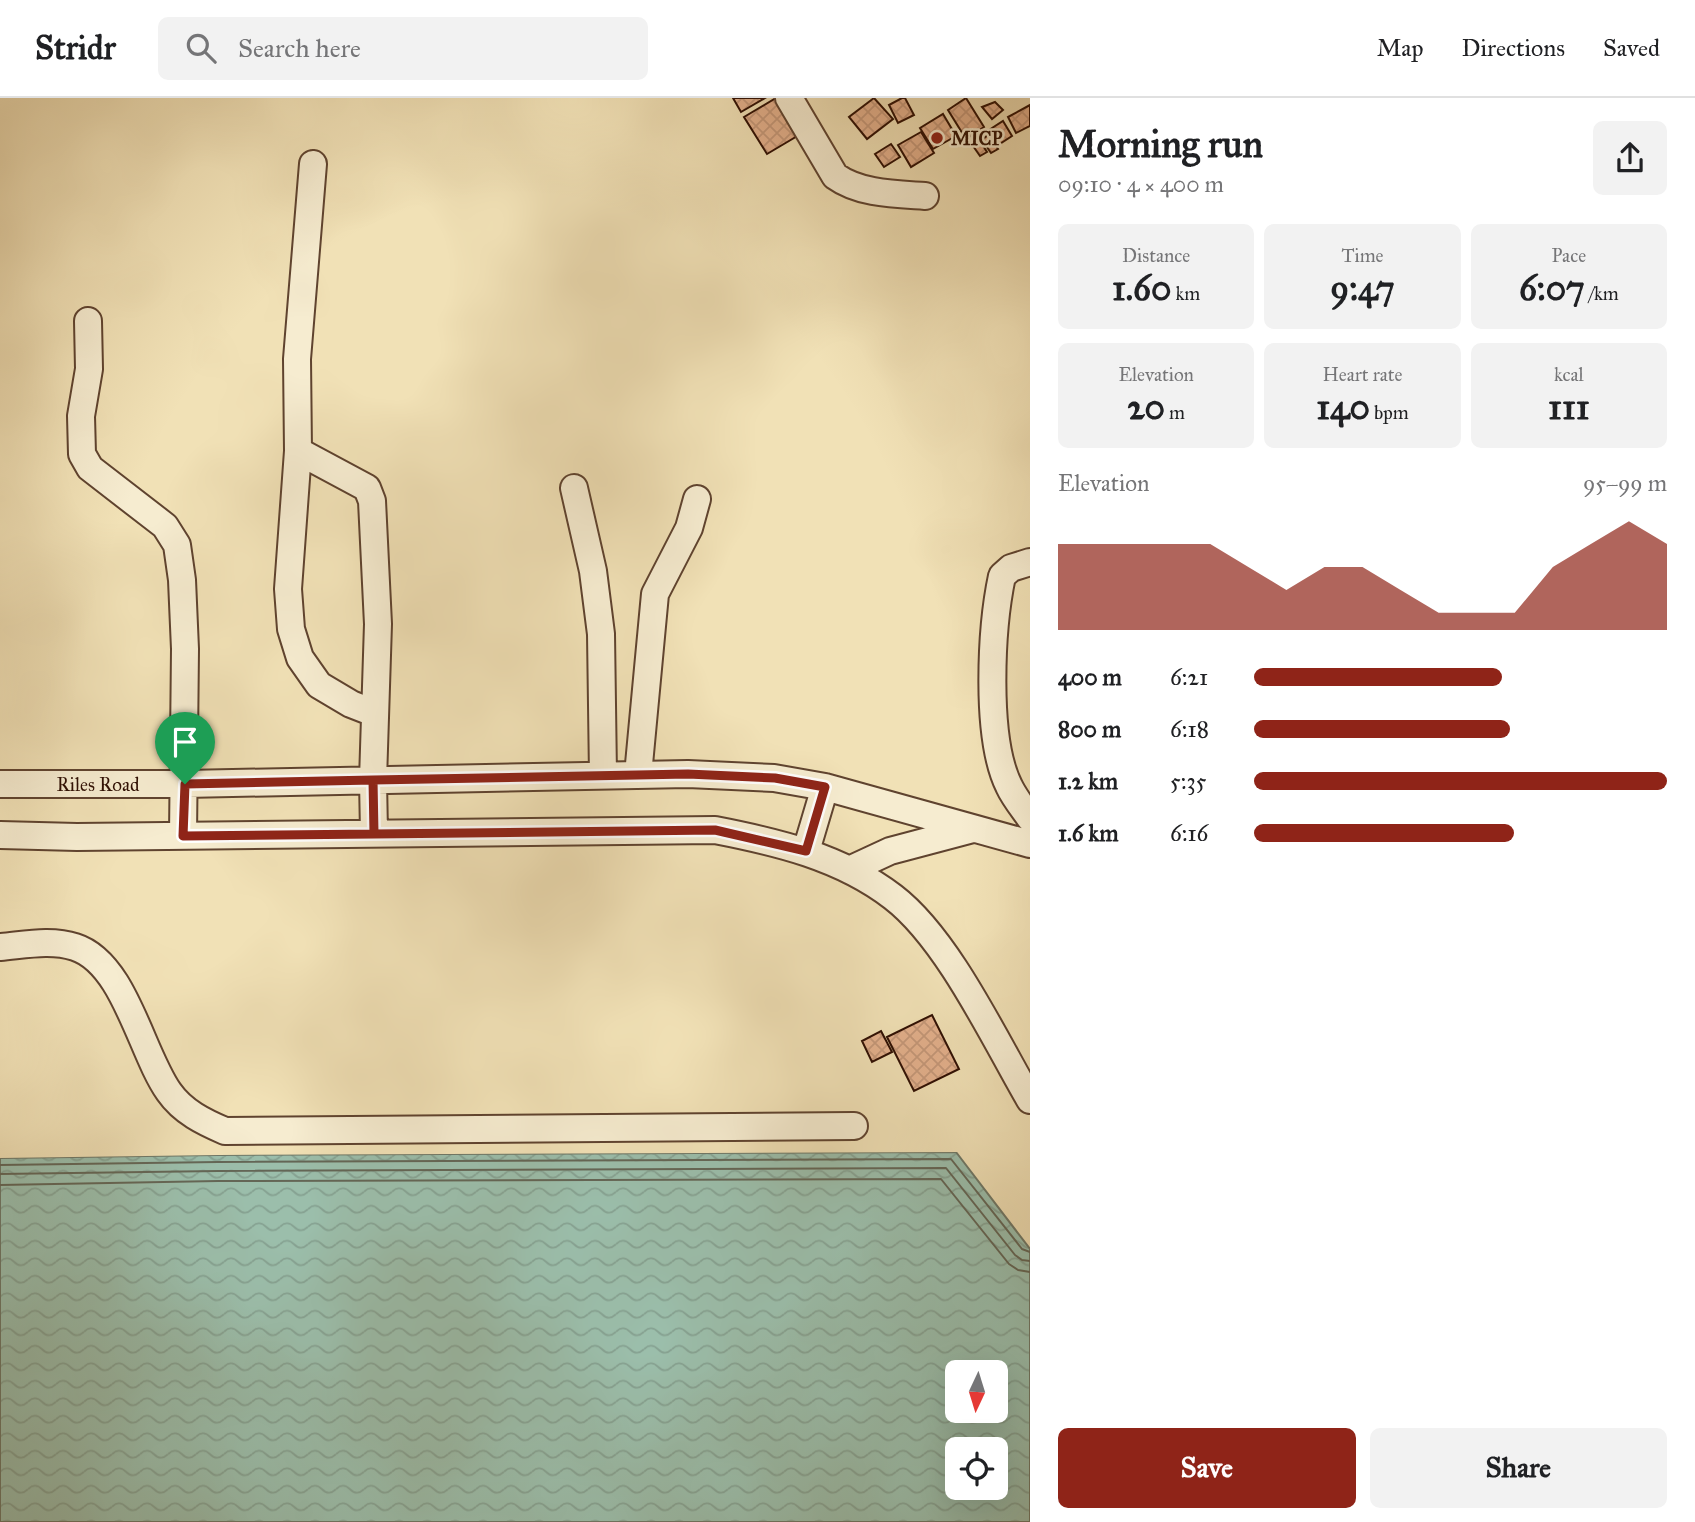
<!DOCTYPE html>
<html lang="en">
<head>
<meta charset="utf-8">
<style>
	body { margin:0; font-family:"IM FELL Great Primer",serif; background:#f2f2f2; color:#202124; height:100vh; display:flex; flex-direction:column; font-size:26px; white-space:nowrap }
	* { box-sizing:border-box; margin:0 }
	p { font-size:23px; color:#757577 }
	.icon { flex:none; width:38px; height:38px; fill:none; stroke:currentColor; stroke-width:2; stroke-linecap:round; stroke-linejoin:round }
	.map { position:relative; flex:1; overflow:hidden }
	.sheet { display:flex; flex-direction:column; background:#fff; width:665px }
	.sheet>* { flex:none }
	.needle { width:46px; rotate:184deg }
	.tools { position:absolute; left:945px; top:1262px; display:grid; gap:14px }
	.tools a { display:grid; place-items:center; width:63px; height:63px; border-radius:10px; background:#fff; box-shadow:0 7px 28px #0002; font-size:35px }
	.pin { position:absolute; display:grid; place-items:center; width:60px; height:60px; color:#fff; margin:-72px -30px; border-radius:50% 50% 50% 0; rotate:-45deg; box-shadow:0 0 7px #0007 }
	.pin .icon { rotate:45deg }
	.round { display:grid; place-items:center; flex:none; width:74px; height:74px; border-radius:10px; background:#f2f2f2 }
	.headline { display:flex; align-items:center; justify-content:space-between; height:119px; padding:0 28px }
	h1 { font-size:38px; font-weight:800; line-height:52px }
	.metrics { display:grid; grid-template-columns:repeat(3,1fr); gap:10px; height:119px; padding:7px 28px }
	.metrics div { display:grid; align-content:center; border-radius:10px; background:#f2f2f2; text-align:center }
	.metrics b { font-size:35px; font-weight:800 }
	.metrics small { font-size:19px; font-weight:400 }
	.metrics p { font-size:19px }
	.chart { height:196px; padding:14px 28px }
	.chart p { display:flex; justify-content:space-between }
	.chart svg { width:100%; height:126px; margin-top:7px; fill:#8f2418; opacity:.7 }
	.button { display:flex; gap:14px; margin-top:auto; padding:14px 28px }
	.button a { flex:1; height:80px; border-radius:10px; background:#8f2418; color:#fff; font-size:28px; font-weight:800; line-height:80px; text-align:center }
	.button a+a { background:#f2f2f2; color:#202124 }
	ul { padding:0 28px; list-style:none; font-size:23px }
	li { display:grid; grid-template-columns:112px 84px 1fr; align-items:center; height:52px }
	li i { height:18px; border-radius:9px; background:#8f2418 }
	header { display:flex; align-items:center; gap:42px; box-sizing:border-box; height:98px; padding:0 35px; background:#fff; border-bottom:2px solid #e0e0e0 }
	header strong { font-size:33px }
	nav { display:flex; gap:38px; margin-inline-start:auto; font-size:24px }
	.search { width:490px; height:63px; background:#f2f2f2; display:flex; align-items:center; gap:18px; box-sizing:border-box; padding:0 24px; border-radius:10px; color:#757577; font-size:26px }
	main { display:flex; flex:1; min-height:0 }
	.map>svg:first-child { display:block }
	.water { fill:url(#water-waves); stroke:#6f7867; stroke-width:2; fill-rule:evenodd }
	.pier { fill:#f1e1b6 }
	.lines { fill:none; stroke-linecap:round; stroke-linejoin:round }
	.shore { stroke:#646656; stroke-width:2 }
	.building { fill:url(#building-cross-hatch); stroke:#2e0e02; stroke-width:2 }
	.minor-casing { stroke:#5f432f; stroke-width:30 }
	.minor { stroke:#f6ecd0; stroke-width:26 }
	.route-casing { stroke:#fff; stroke-width:14 }
	.route { stroke:#8f2418; stroke-width:9 }
	.poi-dot { fill:#8f2418; stroke:#f6ecd0; stroke-width:2.5 }
	.labels { text-anchor:middle; dominant-baseline:central; stroke-width:5; stroke-linejoin:round; paint-order:stroke }
	.poi-label { font-size:19px; font-weight:bold; fill:#2e0e02; stroke:#f6ecd0; text-anchor:start }
	.street-label { font-size:19px; fill:#2e0e02; stroke:#f6ecd0 }
</style>
</head>
<body>
<header>
<strong>Stridr</strong>
<div class="search"><svg class="icon" aria-label="search" viewBox="0 0 24 24"><circle cx="10" cy="10" r="6"/><path d="M15 15l6 6"/></svg>Search here</div>
<nav><a>Map</a><a>Directions</a><a>Saved</a></nav>
</header>
<main>
<div class="map">
<svg width="1030" height="1424" viewBox="0 0 1030 1424">
	<defs>
		<pattern id="water-waves" width="16" height="10" patternUnits="userSpaceOnUse" patternTransform="scale(1.75)"><rect width="16" height="10" fill="#9bbeab"/><path d="M0 5q4-4 8 0t8 0" fill="none" stroke="#86a292"/></pattern>
		<pattern id="building-cross-hatch" width="8" height="8" patternUnits="userSpaceOnUse" patternTransform="scale(1.75)"><rect width="8" height="8" fill="#e4b18d"/><path d="M0 0l8 8M0 8l8-8" fill="none" stroke="#c49778"/></pattern>
	</defs>
	<rect width="100%" height="100%" fill="#f1e1b6"/>
	<filter id="stains"><feTurbulence type="fractalNoise" baseFrequency=".00286" numOctaves="4"/><feColorMatrix values="0 0 0 0 .2 0 0 0 0 .09 0 0 0 0 .02 0 0 0 .5 -.17"/></filter>
	<radialGradient id="worn" r=".72"><stop offset=".6" stop-color="#630" stop-opacity="0"/><stop offset="1" stop-color="#630" stop-opacity=".3"/></radialGradient>
	<path class="water" d="M956,1054L1030,1151V1424H0V1060L218,1057ZM957,1274H996V1312H957ZM957,1351H996V1390H957Z"/>
	<path class="pier" d="M955,1051L960,1054L218,1057L0,1060V1057L218,1053Z"/>
	<g class="lines">
		<path class="shore" d="M0,1067L218,1064L951,1061L1022,1151L1030,1154
			M0,1076L218,1073L946,1070L1015,1157L1022,1162L1030,1163
			M0,1087L218,1083L941,1081L1009,1166L1018,1172L1030,1174"/>
	</g>
	<path class="building" d="M733,0H765L741,14Z
		M776,0L804,34L767,56L744,19Z
		M874,0L893,21L867,41L849,19Z
		M902,0H905L914,17L898,25L889,7Z
		M966,0L984,29L966,41L948,12Z
		M995,4L1003,12L992,21L982,9Z
		M1030,7V28L1016,35L1008,19Z
		M943,16L956,38L933,51L920,30Z
		M1003,23L1012,38L998,47L989,32Z
		M921,34L934,55L911,69L898,47Z
		M988,37L998,51L991,55L982,42Z
		M978,40L987,54L980,58L971,45Z
		M891,46L900,59L884,69L875,56Z
		M932,917L959,971L914,993L887,939Z
		M881,933L892,954L872,964L862,943Z"/>
	<g class="lines">
		<g class="minor-casing">
			<path id="minor" d="M789,0L835,78C860,96 895,96 925,98
				M313,66L297,261L298,353L288,491L291,531L300,560L319,587L351,606L374,615
				M88,223L89,271L81,318L82,356L90,370L165,428L177,447L182,482L185,551L183,738
				M298,353L367,390L372,403L378,526L373,682L374,735
				M574,390L593,473L601,536L603,677
				M1030,464L1011,470L1002,478C991,530 985,640 1009,688C1014,699 1023,710 1030,720
				M638,677L655,496L689,430L697,401
				M0,686H185L688,676L774,680L825,689L1030,746
				M0,737L77,739L715,732C777,744 841,759 893,799C948,841 995,942 1030,1002
				M806,753L825,689
				M849,772L890,753L973,731
				M0,849C24,847 51,841 75,849C125,865 141,955 169,994C183,1014 204,1024 225,1033L854,1028"/>
		</g>
		<use href="#minor" class="minor"/>
	</g>
	<g class="lines">
		<g class="route-casing">
			<path id="route" d="M185,686L183,738L374,736L373,682L688,676L775,680L825,689L806,753L715,732L374,736L373,682L185,686"/>
		</g>
		<use href="#route" class="route"/>
	</g>
	<circle class="poi-dot" cx="937" cy="40" r="7"/>
	<g class="labels">
		<g class="poi-label">
			<text x="951" y="40">MICP</text>
		</g>
		<g class="street-label">
			<text x="98" y="686">Riles Road</text>
		</g>
	</g>
	<rect width="100%" height="100%" filter="url(#stains)"/>
	<rect width="100%" height="100%" fill="url(#worn)"/>
</svg>
<div class="tools">
<a><svg class="needle" viewBox="-14 -14 28 28"><path d="M0-13l5 13h-10z" fill="#e53935"/><path d="M0 13l5-13h-10z" fill="#757577"/></svg></a>
<a><svg class="icon" aria-label="locate" viewBox="0 0 24 24"><circle cx="12" cy="12" r="6"/><path d="M12 2v4M12 18v4M2 12h4M18 12h4"/></svg></a>
</div>
<div class="pin" style="left:185px;top:686px;background:#1e9e55"><svg class="icon" aria-label="arrive" viewBox="0 0 24 24"><path d="M6 21V4h12l-3 4 3 4H6"/></svg></div>
</div>
<section class="sheet">
<div class="headline"><div><h1>Morning run</h1><p>09:10 · 4 × 400 m</p></div><a class="round"><svg class="icon" aria-label="share" viewBox="0 0 24 24"><path d="M12 15V3M7 8l5-5 5 5M5 13v7h14v-7"/></svg></a></div>
<div class="metrics">
<div><p>Distance</p><b>1.60<small> km</small></b></div>
<div><p>Time</p><b>9:47</b></div>
<div><p>Pace</p><b>6:07<small> /km</small></b></div>
</div>
<div class="metrics">
<div><p>Elevation</p><b>20<small> m</small></b></div>
<div><p>Heart rate</p><b>140<small> bpm</small></b></div>
<div><p>kcal</p><b>111</b></div>
</div>
<div class="chart"><p><span>Elevation</span>95–99 m</p>
<svg viewBox="0 0 160 44" preserveAspectRatio="none"><path d="M0 44V14L10 14L20 14L30 14L40 14L50 22L60 30L70 22L80 22L90 30L100 38L110 38L120 38L130 22L140 14L150 6L160 14V44z"/></svg>
</div>
<ul>
<li><b>400 m</b>6:21<i style="width:60%"></i></li>
<li><b>800 m</b>6:18<i style="width:62%"></i></li>
<li><b>1.2 km</b>5:35<i style="width:100%"></i></li>
<li><b>1.6 km</b>6:16<i style="width:63%"></i></li>
</ul>
<div class="button"><a>Save</a><a>Share</a></div>
</section>
</main>
</body>
</html>
